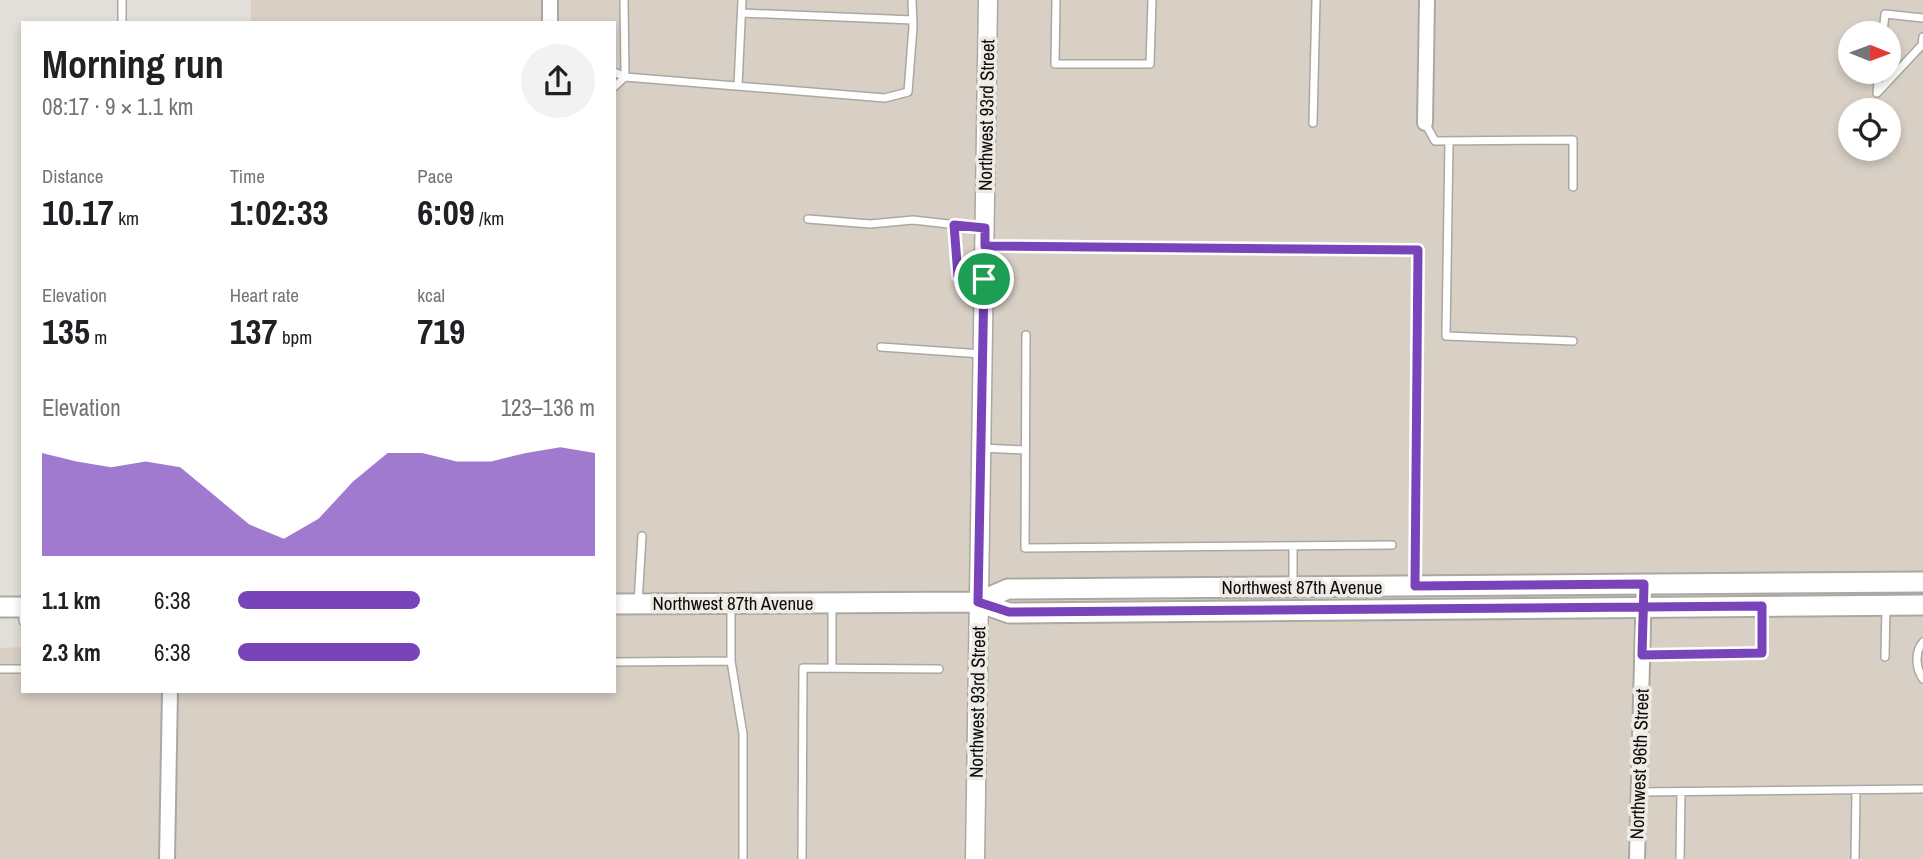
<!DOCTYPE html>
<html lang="en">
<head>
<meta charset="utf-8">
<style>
	body { margin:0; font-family:"Archivo Narrow",sans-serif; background:#f2f2f2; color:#202124; height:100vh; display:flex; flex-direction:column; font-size:26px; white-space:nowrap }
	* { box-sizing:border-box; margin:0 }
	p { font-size:23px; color:#757577 }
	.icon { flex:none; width:38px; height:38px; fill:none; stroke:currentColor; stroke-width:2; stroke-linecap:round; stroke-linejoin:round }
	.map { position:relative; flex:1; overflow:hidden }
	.sheet { position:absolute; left:21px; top:21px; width:595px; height:672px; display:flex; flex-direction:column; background:#fff; border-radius:0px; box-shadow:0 4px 10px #0003 }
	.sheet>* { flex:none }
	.needle { width:46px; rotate:91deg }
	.tools { position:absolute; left:1838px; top:21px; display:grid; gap:14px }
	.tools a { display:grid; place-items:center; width:63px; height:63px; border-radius:50%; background:#fff; box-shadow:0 4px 10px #0003; font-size:35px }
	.pin { position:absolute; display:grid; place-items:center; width:60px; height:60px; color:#fff; margin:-30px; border:4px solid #fff; border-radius:50%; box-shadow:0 2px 7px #0007 }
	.round { display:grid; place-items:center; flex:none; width:74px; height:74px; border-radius:37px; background:#f2f2f2 }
	.head { display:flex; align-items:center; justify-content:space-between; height:119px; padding:0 21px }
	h1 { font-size:38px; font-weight:700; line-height:52px }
	.metrics { display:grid; grid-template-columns:repeat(3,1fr); gap:10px; height:119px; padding:7px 21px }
	.metrics div { display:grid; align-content:center }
	.metrics b { font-size:35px; font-weight:700 }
	.metrics small { font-size:19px; font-weight:400 }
	.metrics p { font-size:19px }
	.chart { height:196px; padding:14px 21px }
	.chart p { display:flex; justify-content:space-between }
	.chart svg { width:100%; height:126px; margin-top:7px; fill:#7943ba; opacity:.7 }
	ul { padding:0 21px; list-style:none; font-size:23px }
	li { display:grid; grid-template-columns:112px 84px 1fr; align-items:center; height:52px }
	li i { height:18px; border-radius:9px; background:#7943ba }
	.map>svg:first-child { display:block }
	.built { fill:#d8d0c5; fill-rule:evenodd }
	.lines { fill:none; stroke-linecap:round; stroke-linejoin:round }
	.service-casing { stroke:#aba7a2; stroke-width:10 }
	.minor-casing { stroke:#aba7a2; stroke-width:18 }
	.tertiary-casing { stroke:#aba7a2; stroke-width:21 }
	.secondary-casing { stroke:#aba7a2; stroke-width:23 }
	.service { stroke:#fff; stroke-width:7 }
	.minor { stroke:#fff; stroke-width:14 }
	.tertiary { stroke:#fff; stroke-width:18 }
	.secondary { stroke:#fff; stroke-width:19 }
	.route-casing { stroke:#fff; stroke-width:14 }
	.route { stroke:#7943ba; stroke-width:9 }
	.labels { text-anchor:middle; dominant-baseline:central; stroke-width:7; stroke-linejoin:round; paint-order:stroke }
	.street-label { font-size:19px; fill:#0f0d0c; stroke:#efece6 }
</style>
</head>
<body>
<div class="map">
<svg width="1923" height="859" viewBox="0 0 1923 859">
	<rect width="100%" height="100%" fill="#e2ded9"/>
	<path class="built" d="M251,0H1923V859H0V648L23,647V691H614V23H251ZM1850,33H1888V72H1850ZM1850,110H1888V149H1850Z"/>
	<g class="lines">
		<g class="service-casing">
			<path id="service" d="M1056,0L1055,64H1150L1152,0
				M742,13L913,20
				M122,23V0
				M1883,33L1885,14L1923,18
				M614,72L625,77L885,98L908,92L913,27L912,0
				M1879,72L1877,93L1922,45L1923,37
				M738,86L742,0
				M614,87L625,77L624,0
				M1313,123L1316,0
				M1425,123L1435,141L1573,140V187
				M1449,141L1446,336L1573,341
				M808,219L870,224L913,220L984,228
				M954,225L958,276L966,279H984
				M985,246L1418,250L1415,586
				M1026,335L1025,548L1392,545
				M881,347L982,354
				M981,448L1025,450
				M1293,546V584
				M638,603L642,536
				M832,604V668
				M23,608V621
				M1923,642C1914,652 1916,669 1923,679
				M1642,655L1762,653V609
				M1885,657L1886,606
				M731,661L743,734V859
				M614,662L731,661V607
				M0,669H23
				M1639,792L1923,789
				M802,859L803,668L939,669
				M1680,859L1681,792
				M1855,859L1856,790"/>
		</g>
		<g class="minor-casing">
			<path id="minor" d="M550,23V0
				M1425,123L1427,0
				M167,859L170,691
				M1637,859L1644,584"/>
		</g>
		<g class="tertiary-casing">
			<path id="tertiary" d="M975,859L988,0"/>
		</g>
		<g class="secondary-casing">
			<path id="secondary" d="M978,602L1008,589L1923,582
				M614,604L978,602L1009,613L1923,605
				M0,607H23"/>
		</g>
		<use href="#service" class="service"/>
		<use href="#minor" class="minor"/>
		<use href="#tertiary" class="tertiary"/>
		<use href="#secondary" class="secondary"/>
	</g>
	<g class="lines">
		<g class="route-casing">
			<path id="route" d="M984,279L978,602L1009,612C1260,611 1511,609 1762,606V653L1642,655L1644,584L1415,586L1418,250L985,246V228L954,225L958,276L965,279H984"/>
		</g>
		<use href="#route" class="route"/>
	</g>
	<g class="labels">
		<g class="street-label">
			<text transform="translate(986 115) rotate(-89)">Northwest 93rd Street</text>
			<text x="1302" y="587">Northwest 87th Avenue</text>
			<text x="733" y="603">Northwest 87th Avenue</text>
			<text transform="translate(977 702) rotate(-89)">Northwest 93rd Street</text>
			<text transform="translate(1639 764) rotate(-88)">Northwest 96th Street</text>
		</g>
	</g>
</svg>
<div class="tools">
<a><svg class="needle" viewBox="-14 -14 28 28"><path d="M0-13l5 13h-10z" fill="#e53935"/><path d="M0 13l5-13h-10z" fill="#757577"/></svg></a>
<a><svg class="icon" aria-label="locate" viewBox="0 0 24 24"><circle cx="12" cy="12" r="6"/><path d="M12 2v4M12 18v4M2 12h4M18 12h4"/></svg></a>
</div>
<div class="pin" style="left:984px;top:279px;background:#1e9e55"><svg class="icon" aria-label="arrive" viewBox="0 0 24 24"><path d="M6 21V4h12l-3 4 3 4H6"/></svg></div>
<section class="sheet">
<div class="head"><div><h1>Morning run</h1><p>08:17 · 9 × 1.1 km</p></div><a class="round"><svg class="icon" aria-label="share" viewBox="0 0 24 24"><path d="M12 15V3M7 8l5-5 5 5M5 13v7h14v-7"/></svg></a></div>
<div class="metrics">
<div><p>Distance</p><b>10.17<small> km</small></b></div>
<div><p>Time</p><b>1:02:33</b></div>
<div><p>Pace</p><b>6:09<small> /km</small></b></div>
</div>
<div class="metrics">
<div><p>Elevation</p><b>135<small> m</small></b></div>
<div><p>Heart rate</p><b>137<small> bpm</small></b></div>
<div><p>kcal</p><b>719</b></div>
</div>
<div class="chart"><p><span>Elevation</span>123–136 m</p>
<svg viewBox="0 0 160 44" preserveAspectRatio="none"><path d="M0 44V8L10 11L20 13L30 11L40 13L50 23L60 33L70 38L80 31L90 18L100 8L110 8L120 11L130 11L140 8L150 6L160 8V44z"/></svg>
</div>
<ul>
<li><b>1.1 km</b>6:38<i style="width:51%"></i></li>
<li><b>2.3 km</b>6:38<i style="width:51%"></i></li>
</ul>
</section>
</div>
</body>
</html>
